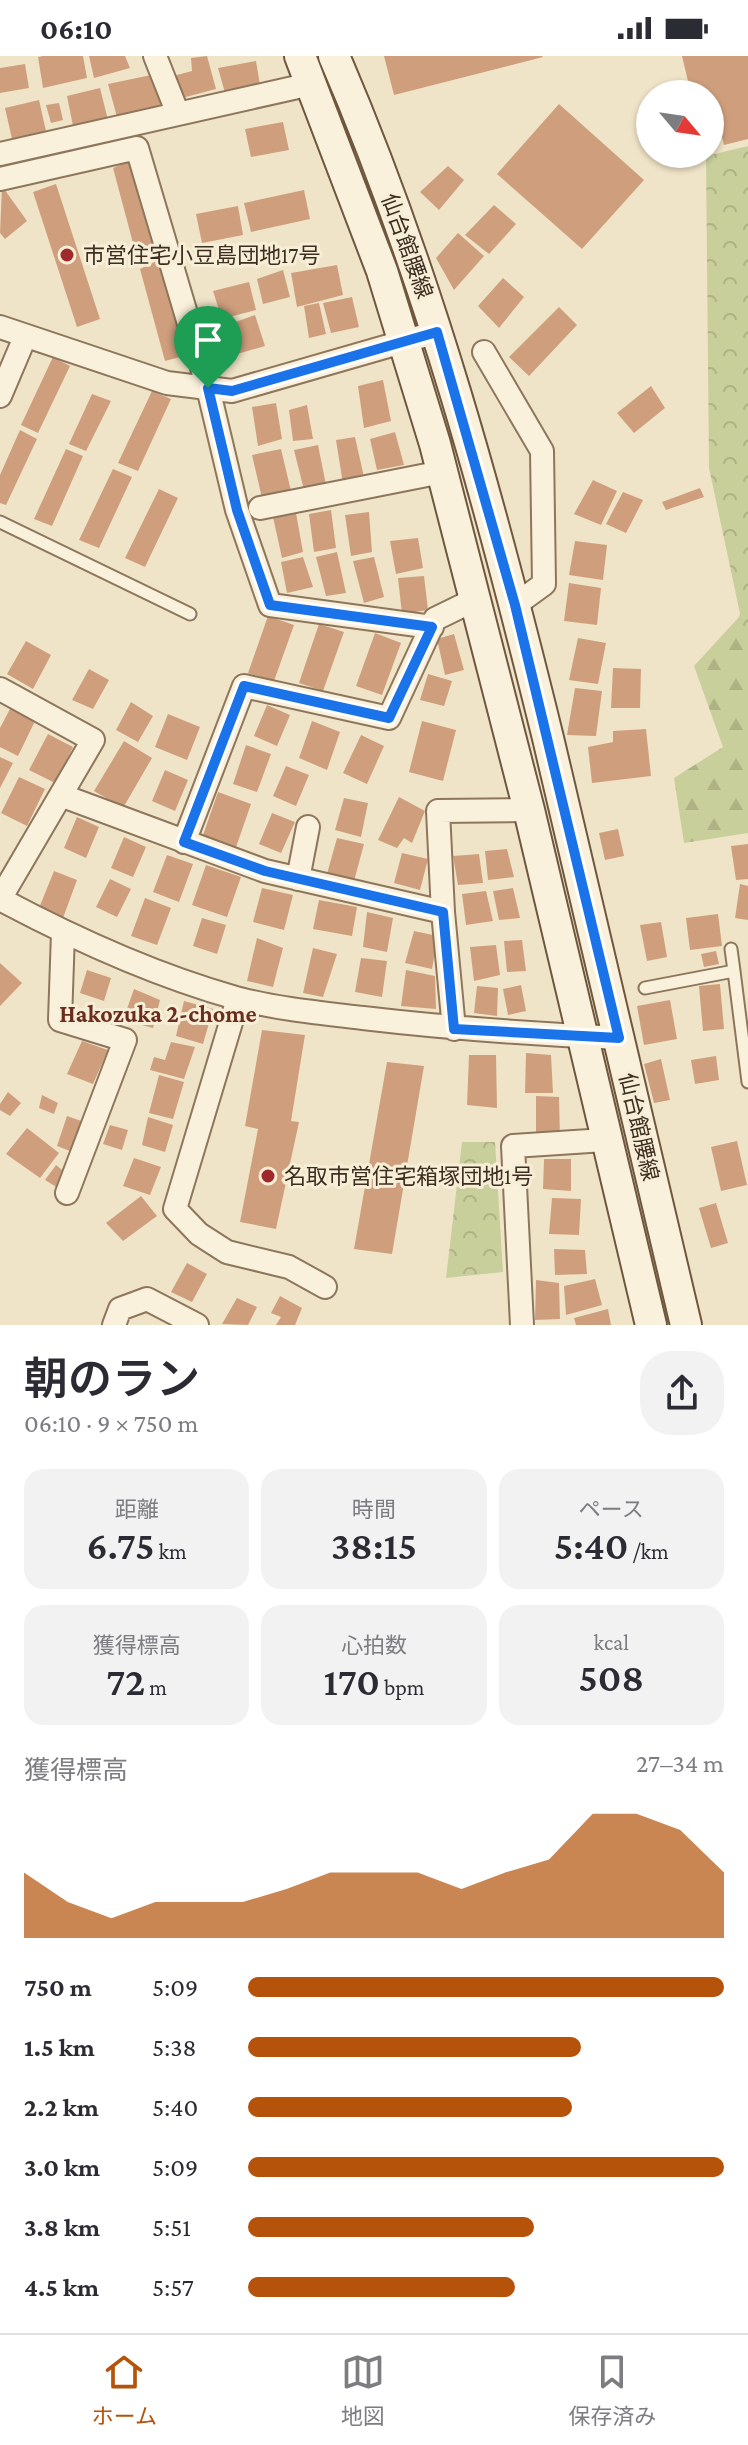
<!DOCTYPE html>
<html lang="ja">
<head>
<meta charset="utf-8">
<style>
	body { margin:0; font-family:"Crimson Pro","Noto Sans JP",serif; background:#f2f2f3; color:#2b2b33; height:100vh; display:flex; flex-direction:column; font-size:30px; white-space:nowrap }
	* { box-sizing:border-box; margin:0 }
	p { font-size:26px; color:#7c7c81 }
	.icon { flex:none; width:44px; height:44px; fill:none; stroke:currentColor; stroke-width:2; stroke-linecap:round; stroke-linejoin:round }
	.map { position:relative; height:1269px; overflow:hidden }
	.sheet { display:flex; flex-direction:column; background:#fff; flex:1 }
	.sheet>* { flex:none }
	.needle { width:52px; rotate:119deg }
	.controls { position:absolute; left:636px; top:24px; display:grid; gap:16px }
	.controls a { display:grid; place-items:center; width:88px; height:88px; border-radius:50%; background:#fff; box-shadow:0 2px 6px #0004; font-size:40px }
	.pin { position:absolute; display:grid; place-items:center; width:68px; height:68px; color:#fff; margin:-82px -34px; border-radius:50% 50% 50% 0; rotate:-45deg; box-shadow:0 0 8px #0007 }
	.pin .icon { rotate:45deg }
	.round { display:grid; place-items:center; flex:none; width:84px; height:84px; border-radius:32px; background:#f2f2f3 }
	.head { display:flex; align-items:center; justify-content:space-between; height:136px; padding:0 24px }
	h1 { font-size:44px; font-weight:600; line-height:60px }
	.metrics { display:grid; grid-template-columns:repeat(3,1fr); gap:12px; height:136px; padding:8px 24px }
	.metrics div { display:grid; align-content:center; border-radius:20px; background:#f2f2f3; text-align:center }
	.metrics b { font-size:40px; font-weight:600 }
	.metrics small { font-size:22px; font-weight:400 }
	.metrics p { font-size:22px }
	.chart { height:224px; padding:16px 24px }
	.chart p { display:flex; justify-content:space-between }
	.chart svg { width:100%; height:144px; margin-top:8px; fill:#b45309; opacity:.7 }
	ul { padding:0 24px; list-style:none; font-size:26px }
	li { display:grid; grid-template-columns:128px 96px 1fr; align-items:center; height:60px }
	li i { height:20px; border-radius:10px; background:#b45309 }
	.status { display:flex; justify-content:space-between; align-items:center; height:56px; padding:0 40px; background:#fff; direction:ltr }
	.status svg { height:22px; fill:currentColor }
	.tabs { display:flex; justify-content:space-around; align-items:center; height:112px; border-top:2px solid #e1e1e2; background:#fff; font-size:22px; color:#7c7c81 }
	.tabs a { display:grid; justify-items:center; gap:4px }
	.tabs .selected { color:#b45309 }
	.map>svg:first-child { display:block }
	.forest { fill:url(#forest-firs) }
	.park { fill:url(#park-crowns) }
	.building { fill:#cf9f7d }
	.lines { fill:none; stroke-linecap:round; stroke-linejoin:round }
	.service-casing { stroke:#8d765c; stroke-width:15 }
	.minor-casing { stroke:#8d765c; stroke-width:26 }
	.secondary-casing { stroke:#6f573f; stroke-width:34 }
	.service { stroke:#faf1dc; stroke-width:11 }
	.minor { stroke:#faf1dc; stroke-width:22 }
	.secondary { stroke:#faf1dc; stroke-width:30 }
	.route-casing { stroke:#fff; stroke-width:16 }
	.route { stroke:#1a73e8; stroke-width:10 }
	.poi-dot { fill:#9e2a2b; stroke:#f7eed8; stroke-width:3 }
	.labels { text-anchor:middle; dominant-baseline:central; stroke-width:6; stroke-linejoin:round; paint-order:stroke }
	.street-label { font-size:22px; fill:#3d2e20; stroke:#f7eed8 }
	.poi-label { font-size:22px; fill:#3d2e20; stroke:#f7eed8; text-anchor:start }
	.neighbourhood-label { font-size:24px; font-weight:bold; fill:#6b2e1e; stroke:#f7eed8 }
</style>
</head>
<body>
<div class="status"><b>06:10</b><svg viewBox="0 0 49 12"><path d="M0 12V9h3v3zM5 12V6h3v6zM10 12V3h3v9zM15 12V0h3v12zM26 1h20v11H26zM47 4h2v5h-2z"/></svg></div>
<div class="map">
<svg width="748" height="1269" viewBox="0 0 748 1269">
	<defs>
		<pattern id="forest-firs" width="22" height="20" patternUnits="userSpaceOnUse" patternTransform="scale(2)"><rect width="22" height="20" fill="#c9cf9b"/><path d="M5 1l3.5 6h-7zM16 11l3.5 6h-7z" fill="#aeb285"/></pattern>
		<pattern id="park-crowns" width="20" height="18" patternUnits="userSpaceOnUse" patternTransform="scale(2)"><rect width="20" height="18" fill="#c9cf9b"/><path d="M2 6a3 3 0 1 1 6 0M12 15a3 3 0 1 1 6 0" fill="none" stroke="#aeb285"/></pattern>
	</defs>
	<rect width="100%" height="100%" fill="#f0e4c8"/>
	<path class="forest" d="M748,529V777L684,787L674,722L723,691L694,610L739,561Z"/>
	<path class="park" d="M748,90V595L709,412L706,100Z
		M462,1086H495L503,1216L446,1222Z"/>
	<path class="building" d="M43,0H83L87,22L43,32L38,1Z
		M89,0H125L130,12L94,22Z
		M207,0L216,33L182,42L173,20L192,15L191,2Z
		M384,0H542L543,1L394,39Z
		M682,0H748V83L724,89L722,81L710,84V38H691Z
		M256,5L260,29L225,37L218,12Z
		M25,8L29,32L0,37V12Z
		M151,19L161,50L117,61L108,28Z
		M100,32L108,64L73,70L67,40Z
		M39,44L46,75L12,83L5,52Z
		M59,47L63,64L51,67L46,49Z
		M559,48L644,124L582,193L497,118Z
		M283,66L289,94L251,101L245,73Z
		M135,103L160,194L137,202L113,112Z
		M448,110L464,124L439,154L420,136Z
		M56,128L100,263L77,271L33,136Z
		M2,130L27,165L5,183L0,177Z
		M304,134L310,163L251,176L244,147Z
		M494,149L516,168L489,198L465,179Z
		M238,150L243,179L202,187L196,158Z
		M458,177L484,200L454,234L436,202Z
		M163,202L191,298L165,305L140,213Z
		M337,209L343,239L297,251L291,217Z
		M283,214L290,241L263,248L257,223Z
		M503,222L524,241L499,272L478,250Z
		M249,226L256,254L222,263L213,235Z
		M352,241L359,271L331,277L323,247Z
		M319,247L326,278L309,282L304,250Z
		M559,251L577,269L529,320L509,301Z
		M255,259L265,290L237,298L227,269Z
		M53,301L70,310L38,377L21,369Z
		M383,324L391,365L364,372L358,330Z
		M651,330L665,352L634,377L617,357Z
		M152,335L171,343L138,415L118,407Z
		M92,338L111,345L86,395L69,388Z
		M276,347L282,383L258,390L252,351Z
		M307,349L313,383L293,385L289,354Z
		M20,374L37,383L6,449L0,447V419Z
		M395,376L404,409L377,414L370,383Z
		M355,381L364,421L343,428L336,384Z
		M318,389L326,429L304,434L294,394Z
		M66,393L83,400L52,470L34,463Z
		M281,393L291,435L262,442L252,399Z
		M113,413L132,421L99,492L79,484Z
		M593,424L617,435L601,469L574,458Z
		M700,432L704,441L666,454L662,446Z
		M159,433L178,442L145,511L125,502Z
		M623,436L643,444L626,477L606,468Z
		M331,454L336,492L314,496L309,458Z
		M369,456L372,496L351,500L345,459Z
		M296,457L303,496L282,502L273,461Z
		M418,482L423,512L396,518L390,485Z
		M575,485L607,489L603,524L569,519Z
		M337,496L346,537L326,540L316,501Z
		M303,501L313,531L287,537L281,506Z
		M374,501L384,541L364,547L353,505Z
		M424,520L428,554L402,558L398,522Z
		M569,527L601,532L597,569L564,565Z
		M268,560L294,569L274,625L248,617Z
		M319,568L344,576L323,635L299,627Z
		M375,577L401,587L382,639L356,630Z
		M454,578L464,614L445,619L437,583Z
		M578,582L606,587L598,628L569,624Z
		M26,585L51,599L33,633L7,618Z
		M613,612L641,613L640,652H611Z
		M89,613L109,624L93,653L72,644Z
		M428,618L452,625L444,650L420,644Z
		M575,632L602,635L596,680L567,679Z
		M131,646L153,660L138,686L116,674Z
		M267,649L290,659L277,690L254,680Z
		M11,651L36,663L18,700L0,691V672Z
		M168,658L200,671L187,704L155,691Z
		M312,665L340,676L327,714L299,702Z
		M422,665L456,674L443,725L409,716Z
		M646,673L651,720L592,727L588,691L613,686V675Z
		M48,678L73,691L55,727L29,714Z
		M361,679L384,690L367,728L343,717Z
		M124,685L152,702L123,752L94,735Z
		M246,689L271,698L257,736L233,728Z
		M0,701L13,707L0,732Z
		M286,710L309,719L296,750L273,740Z
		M165,714L188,724L175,755L152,745Z
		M19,721L45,733L27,770L1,757Z
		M218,736L251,748L235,794L202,782Z
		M399,741L425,755L412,787L404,782L397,792L378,784Z
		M344,742L368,747L361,781L335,774Z
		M272,757L295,766L281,797L259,788Z
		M77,761L99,771L86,802L64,792Z
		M618,773L624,800L605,804L599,777Z
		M124,781L146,791L133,821L111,812Z
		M337,782L364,788L354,825L327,818Z
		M748,788V823L736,824L731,790Z
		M507,793L514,821L488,824L485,795Z
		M402,797L428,803L420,834L394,827Z
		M479,798L483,827L458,829L453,800Z
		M167,799L193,808L179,846L153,836Z
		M206,809L241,821L227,861L192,849Z
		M54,815L77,824L63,862L39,852Z
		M110,823L131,833L117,861L96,851Z
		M740,828L748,830V864L735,862Z
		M262,832L293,839L284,874L253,866Z
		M513,832L520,862L499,864L493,835Z
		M486,835L493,865L466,869L462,838Z
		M145,842L171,852L157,889L131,880Z
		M319,844L357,851L352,880L313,873Z
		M367,856L393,862L387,896L363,891Z
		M718,858L722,890L690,894L686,862Z
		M202,862L226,869L217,898L193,890Z
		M661,866L667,901L647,905L640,869Z
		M414,875L438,880L432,913L405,907Z
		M257,882L283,892L273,931L247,925Z
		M522,884L526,915L507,916L504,885Z
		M496,889L500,919L474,925L470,891Z
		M313,892L337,898L323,941L303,937Z
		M716,895L719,908L704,911L701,898Z
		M361,902L387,905L382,941L355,936Z
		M0,907L22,927L0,950Z
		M87,914L111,922L104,945L80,937Z
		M406,914L435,920L436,953L401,950Z
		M720,928L724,973L703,975L699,930Z
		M521,929L526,955L508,959L503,933Z
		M477,930L498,932L497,960L474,957Z
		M134,933L160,944L153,972L123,964Z
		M670,944L677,983L644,989L637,950Z
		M184,945L213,953L203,988L176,980Z
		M262,974L305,979L291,1065L299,1066L276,1173L240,1166L258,1073L245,1070Z
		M82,985L108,994L93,1028L67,1018Z
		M171,986L195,991L184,1023L150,1014L154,1001L165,1004Z
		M526,997L551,999L553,1037H525Z
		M469,999H496L497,1052L467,1049Z
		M716,1000L719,1024L695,1028L691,1004Z
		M661,1003L670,1044L654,1047L644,1008Z
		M387,1006L424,1010L392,1198L354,1193Z
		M159,1019L184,1026L173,1063L149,1057Z
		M8,1036L21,1047L10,1060L0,1054V1048Z
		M42,1039L58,1047L54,1058L39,1052Z
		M536,1040L559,1041L560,1083H536Z
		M67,1060L87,1067L75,1097L57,1090Z
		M148,1061L173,1069L165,1096L142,1089Z
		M110,1069L128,1074L122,1094L103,1088Z
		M27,1072L59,1097L40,1122L6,1098Z
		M737,1085L747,1129L721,1135L711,1091Z
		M134,1102L161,1111L150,1139L123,1130Z
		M544,1103H571V1135L543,1133Z
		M56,1109L67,1118L58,1132L45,1124Z
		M141,1140L157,1160L123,1185L106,1167Z
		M552,1142L581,1143L579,1179L549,1178Z
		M716,1147L728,1187L711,1192L699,1152Z
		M554,1193L585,1194L587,1218L555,1219Z
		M187,1207L207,1218L192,1246L171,1236Z
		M595,1223L602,1249L566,1259L564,1230Z
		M536,1224L559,1227L560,1263L535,1264Z
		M280,1240L302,1252L295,1269H276L281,1261L271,1257Z
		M237,1242L257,1251L248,1269L222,1268Z
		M608,1253L611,1269H576L574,1262Z"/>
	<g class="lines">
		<g class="service-casing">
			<path id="service" d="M0,466L190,558
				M731,893L734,915
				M645,932L734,915L748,1026"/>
		</g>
		<g class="minor-casing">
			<path id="minor" d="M155,0L178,58
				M0,98L311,28
				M0,123L137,92L208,332L237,454L270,549L432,571
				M0,271L167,327L232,335L437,276
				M484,296L542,395L544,528L515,549
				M0,340L25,281
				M260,452L442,416
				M0,633L93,684L0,843
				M63,740L265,815L443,856
				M184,786L244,630L389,662L435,563L476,543
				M298,823L308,771
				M0,843C75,883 154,919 236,942C277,953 321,957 363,962C448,972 533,978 619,982
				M63,877L60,964L125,984L67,1137
				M238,943L175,1153L199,1178L227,1196L289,1211L325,1231
				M454,973L443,856L438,755L529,754
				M114,1269L120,1253L147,1243L197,1269
				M522,1269L513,1090L605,1084"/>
		</g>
		<g class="secondary-casing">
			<path id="secondary" d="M300,0L382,215L435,388L529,754L651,1269
				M334,0C429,220 491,450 548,682C595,877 639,1074 686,1269"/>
		</g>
		<use href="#service" class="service"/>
		<use href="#minor" class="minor"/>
		<use href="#secondary" class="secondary"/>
	</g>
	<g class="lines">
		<g class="route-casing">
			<path id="route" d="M437,276L515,549L619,982L454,973L443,856L265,815L184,786L244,630L389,662L432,571L270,549L237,454L208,332L232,335Z"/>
		</g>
		<use href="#route" class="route"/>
	</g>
	<g class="poi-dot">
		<circle cx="67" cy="199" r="8"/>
		<circle cx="268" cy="1120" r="8"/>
	</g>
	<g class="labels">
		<g class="street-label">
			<text transform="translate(407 190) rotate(70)">仙台館腰線</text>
			<text transform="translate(639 1071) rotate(77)">仙台館腰線</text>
		</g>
		<g class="poi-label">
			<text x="83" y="199">市営住宅小豆島団地17号</text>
			<text x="284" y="1120">名取市営住宅箱塚団地1号</text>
		</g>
		<g class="neighbourhood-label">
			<text x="158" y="957">Hakozuka 2-chome</text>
		</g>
	</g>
</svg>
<div class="controls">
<a><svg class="needle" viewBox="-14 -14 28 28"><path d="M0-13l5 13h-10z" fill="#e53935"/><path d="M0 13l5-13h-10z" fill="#7c7c81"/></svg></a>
</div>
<div class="pin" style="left:208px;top:332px;background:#1e9e55"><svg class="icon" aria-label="arrive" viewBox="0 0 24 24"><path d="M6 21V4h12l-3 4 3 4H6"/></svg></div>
</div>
<section class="sheet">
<div class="head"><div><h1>朝のラン</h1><p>06:10 · 9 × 750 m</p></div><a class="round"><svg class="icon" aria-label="share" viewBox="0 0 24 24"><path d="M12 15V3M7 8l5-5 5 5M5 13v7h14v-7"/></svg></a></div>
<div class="metrics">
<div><p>距離</p><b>6.75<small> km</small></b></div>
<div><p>時間</p><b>38:15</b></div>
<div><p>ペース</p><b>5:40<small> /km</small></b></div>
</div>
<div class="metrics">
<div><p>獲得標高</p><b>72<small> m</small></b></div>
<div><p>心拍数</p><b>170<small> bpm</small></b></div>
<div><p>kcal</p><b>508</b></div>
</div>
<div class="chart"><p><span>獲得標高</span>27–34 m</p>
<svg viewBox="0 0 160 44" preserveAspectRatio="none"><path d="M0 44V24L10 33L20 38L30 33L40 33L50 33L60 29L70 24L80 24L90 24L100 29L110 24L120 20L130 6L140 6L150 11L160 24V44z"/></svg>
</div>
<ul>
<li><b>750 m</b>5:09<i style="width:100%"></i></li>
<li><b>1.5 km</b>5:38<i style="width:70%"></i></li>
<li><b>2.2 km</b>5:40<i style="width:68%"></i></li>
<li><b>3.0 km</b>5:09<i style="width:100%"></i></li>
<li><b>3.8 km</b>5:51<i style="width:60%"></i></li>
<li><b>4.5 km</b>5:57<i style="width:56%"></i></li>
</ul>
</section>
<nav class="tabs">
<a class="selected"><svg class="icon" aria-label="home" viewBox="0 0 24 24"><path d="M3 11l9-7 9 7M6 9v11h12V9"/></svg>ホーム</a>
<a><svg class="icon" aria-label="map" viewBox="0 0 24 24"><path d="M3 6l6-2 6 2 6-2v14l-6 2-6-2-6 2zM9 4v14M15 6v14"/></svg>地図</a>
<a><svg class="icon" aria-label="saved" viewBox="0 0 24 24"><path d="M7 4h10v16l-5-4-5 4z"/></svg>保存済み</a>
</nav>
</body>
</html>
